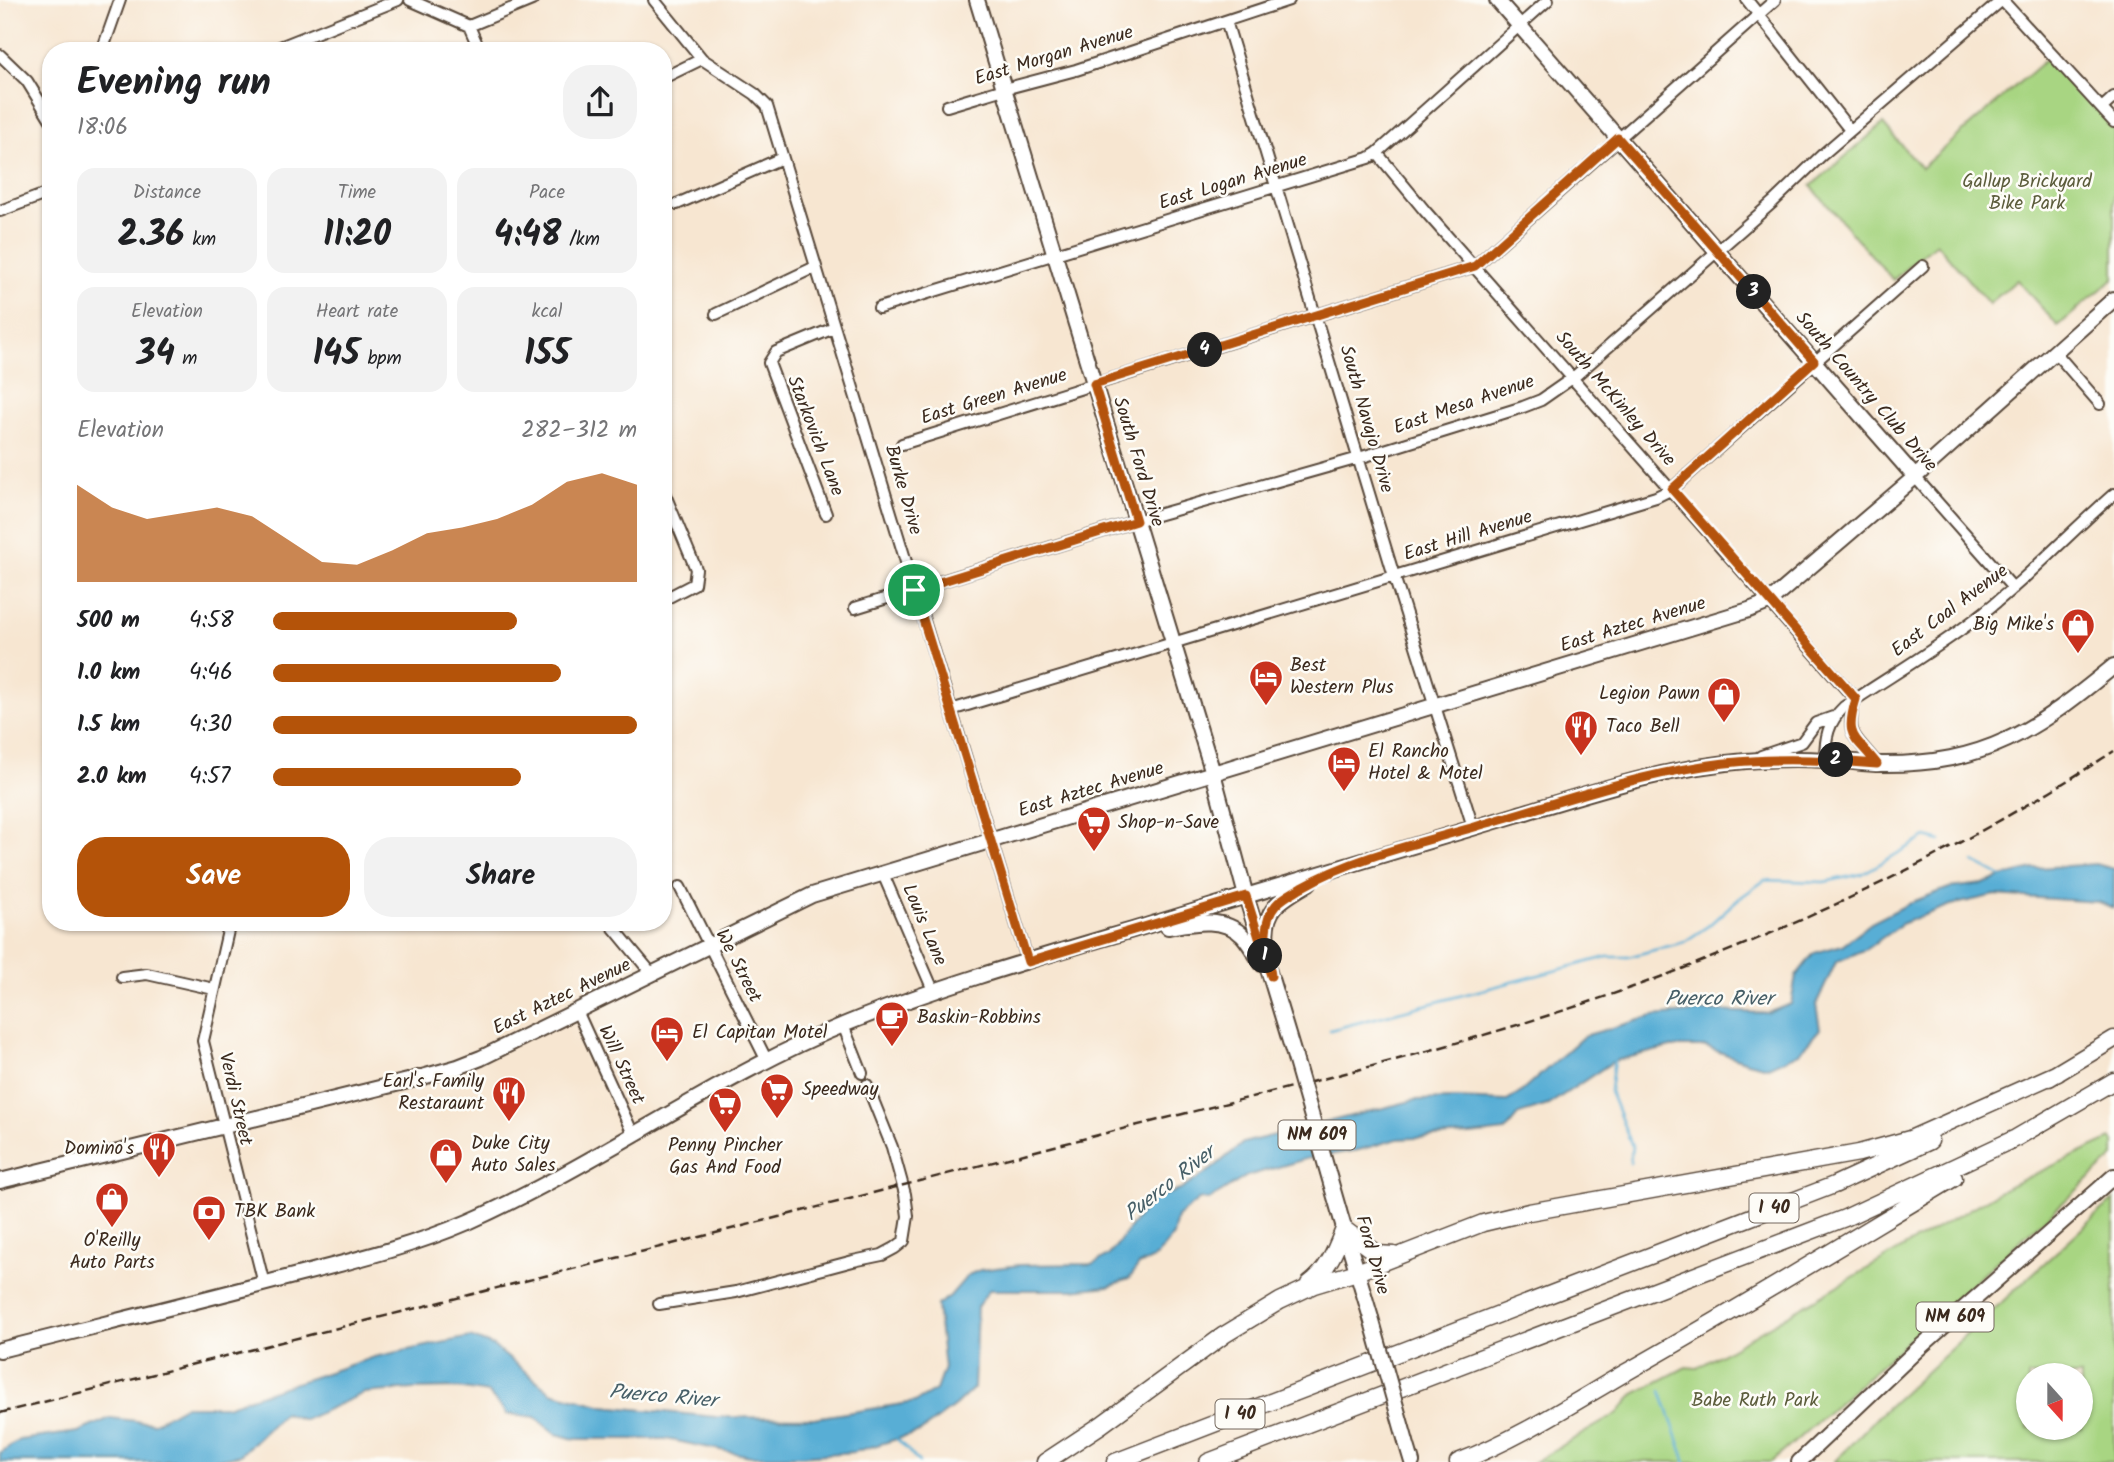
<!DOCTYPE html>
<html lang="en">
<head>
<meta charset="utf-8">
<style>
	body { margin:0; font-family:Kalam,sans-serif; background:#f2f2f2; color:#202124; height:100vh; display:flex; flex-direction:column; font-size:26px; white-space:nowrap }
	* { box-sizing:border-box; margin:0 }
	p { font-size:23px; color:#757577 }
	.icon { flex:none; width:38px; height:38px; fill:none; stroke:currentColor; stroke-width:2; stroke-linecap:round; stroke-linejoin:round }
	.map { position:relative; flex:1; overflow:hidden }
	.sheet { position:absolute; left:42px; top:42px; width:630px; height:889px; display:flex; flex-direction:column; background:#fff; border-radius:28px; box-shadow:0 2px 5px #0004 }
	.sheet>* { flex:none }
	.needle { width:46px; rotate:159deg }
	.fabs { position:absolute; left:2016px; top:1363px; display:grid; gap:14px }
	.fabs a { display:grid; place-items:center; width:77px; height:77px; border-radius:50%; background:#fff; box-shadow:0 2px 5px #0004; font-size:35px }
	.pin { position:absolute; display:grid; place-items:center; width:60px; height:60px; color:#fff; margin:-30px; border:4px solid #fff; border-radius:50%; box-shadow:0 2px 7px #0007 }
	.km { position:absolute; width:35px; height:35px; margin:-18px; border-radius:50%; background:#222; color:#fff; font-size:19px; line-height:35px; text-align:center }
	.round { display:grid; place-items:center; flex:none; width:74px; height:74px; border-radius:28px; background:#f2f2f2 }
	.summary { display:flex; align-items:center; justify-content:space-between; height:119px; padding:0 35px }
	h1 { font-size:38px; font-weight:700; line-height:52px }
	.metrics { display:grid; grid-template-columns:repeat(3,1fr); gap:10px; height:119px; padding:7px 35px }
	.metrics div { display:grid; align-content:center; border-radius:18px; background:#f2f2f2; text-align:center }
	.metrics b { font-size:35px; font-weight:700 }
	.metrics small { font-size:19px; font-weight:400 }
	.metrics p { font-size:19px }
	.chart { height:196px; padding:14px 35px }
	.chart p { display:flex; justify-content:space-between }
	.chart svg { width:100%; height:126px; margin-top:7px; fill:#b45309; opacity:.7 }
	.action { display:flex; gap:14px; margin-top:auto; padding:14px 35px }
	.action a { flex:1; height:80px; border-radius:28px; background:#b45309; color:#fff; font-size:28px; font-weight:700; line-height:80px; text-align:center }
	.action a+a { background:#f2f2f2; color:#202124 }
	ul { padding:0 35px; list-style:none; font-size:23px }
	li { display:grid; grid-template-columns:112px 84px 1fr; align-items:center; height:52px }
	li i { height:18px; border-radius:9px; background:#b45309 }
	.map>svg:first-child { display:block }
	.green { fill:#a8d582; stroke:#728050; stroke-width:2; fill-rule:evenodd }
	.water { fill:#58aed5; stroke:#4a6c7a; stroke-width:2 }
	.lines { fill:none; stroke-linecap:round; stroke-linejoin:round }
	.stream { stroke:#58aed5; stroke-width:2.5 }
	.minor-casing { stroke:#574639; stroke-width:14 }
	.major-casing { stroke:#574639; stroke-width:18 }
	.highway-casing { stroke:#574639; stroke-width:19 }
	.minor { stroke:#fff; stroke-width:10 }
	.major { stroke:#fff; stroke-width:14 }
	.highway { stroke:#fff; stroke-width:16 }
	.rail { stroke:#3b2a1e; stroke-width:2.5; stroke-dasharray:10 5; stroke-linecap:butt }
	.major-bridge-casing { stroke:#574639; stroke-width:18; stroke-linecap:butt }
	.major-bridge { stroke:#fff; stroke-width:14 }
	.route-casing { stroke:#fff; stroke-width:14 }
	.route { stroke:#b45309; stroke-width:9 }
	.labels { text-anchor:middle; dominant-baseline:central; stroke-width:5; stroke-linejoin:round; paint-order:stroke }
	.shield { fill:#fdfcf7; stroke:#75695f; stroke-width:2 }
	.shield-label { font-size:18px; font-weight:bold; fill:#3b2a1e }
	.street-label { font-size:19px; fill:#3b2a1e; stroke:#fdfcf7 }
	.park-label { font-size:19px; fill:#5c5d3c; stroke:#fdfcf7 }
	.poi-label { font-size:19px; fill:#3b2a1e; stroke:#fdfcf7; text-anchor:start }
	.water-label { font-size:21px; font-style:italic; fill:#475f67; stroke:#fdfcf7 }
</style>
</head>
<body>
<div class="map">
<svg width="2114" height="1462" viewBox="0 0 2114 1462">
	<rect width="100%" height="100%" fill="#fdfcf7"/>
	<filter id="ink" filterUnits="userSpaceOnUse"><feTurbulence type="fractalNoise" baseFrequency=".0143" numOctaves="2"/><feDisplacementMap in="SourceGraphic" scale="14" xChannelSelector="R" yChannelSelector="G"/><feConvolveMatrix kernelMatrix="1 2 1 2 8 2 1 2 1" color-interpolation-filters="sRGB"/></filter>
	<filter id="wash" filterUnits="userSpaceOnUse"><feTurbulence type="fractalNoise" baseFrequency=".00686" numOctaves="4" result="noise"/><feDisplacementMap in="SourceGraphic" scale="28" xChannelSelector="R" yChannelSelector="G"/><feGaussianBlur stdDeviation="1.57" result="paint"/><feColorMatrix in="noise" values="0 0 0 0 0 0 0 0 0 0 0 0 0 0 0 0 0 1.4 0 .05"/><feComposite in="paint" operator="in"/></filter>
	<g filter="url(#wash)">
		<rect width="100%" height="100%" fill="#f7e6d1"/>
		<path class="green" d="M2051,55L2114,126V278L2058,326L2017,280L1989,304L1936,243L1893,280L1811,186L1883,124L1921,168Z
			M2111,1139L2114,1142V1157L1781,1454L1771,1462H1534L1618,1413L1634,1394L1686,1367L1697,1368L2011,1185Z
			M2114,1199V1462H1834L1880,1414ZM2028,1376H2081V1428H2028Z"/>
		<path class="water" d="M2096,864L2114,869V908L2098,902L1995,895L1951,905L1903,923L1866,949L1836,962L1816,1005L1820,1029L1799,1053L1768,1067L1747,1062L1706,1047H1671L1614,1061L1548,1105L1519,1114L1505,1131L1470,1135L1397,1139L1359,1150L1309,1158L1247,1176L1209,1200L1200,1199L1177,1217L1173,1236L1156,1257L1139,1265L1129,1279L1109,1286L1071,1290H989L977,1307L974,1388L955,1406L920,1432L854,1452L799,1456H750L666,1439H574L556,1434L535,1417L507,1414L488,1393L458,1388L414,1389L364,1393L304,1420L284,1413L240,1455L209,1461L166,1460L164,1462H0V1453L19,1440L78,1432L110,1418L154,1423L184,1406H226L374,1357L470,1337L493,1346L551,1392L604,1406L716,1417L814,1418L915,1402L936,1390L944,1368L937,1305L950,1296L968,1275L980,1270L1020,1265L1093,1264L1109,1255L1152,1199L1180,1190L1212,1169L1243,1143L1415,1100L1454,1099L1507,1101L1520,1093L1584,1036L1653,1016L1710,1011L1767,1013L1791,1004L1796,976L1814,953L1842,945L1871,923L1912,902L1949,888L1983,884L2001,877L2037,868Z"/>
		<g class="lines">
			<path class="stream" d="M1974,862L2002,877
				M1330,1030L1607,957H1628L1684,942L1708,926L1737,900L1765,880L1824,882L1862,874L1926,837L1941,841
				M1614,1059L1610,1091L1632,1146L1630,1163
				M1661,1391L1686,1462
				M897,1439L919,1462"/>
		</g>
	</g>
	<g filter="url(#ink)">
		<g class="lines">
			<g class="minor-casing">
				<path id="minor" d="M410,0L469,26L532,0
					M654,0L702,59L755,94L767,106L1028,962
					M1747,0L1850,130
					M2002,0L2114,122
					M1226,21L1394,576L1473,827
					M469,26L480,51
					M102,51L120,0
					M270,51L398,0
					M0,55L27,81L51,120
					M663,78L702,59
					M947,106L1004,89L1076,70L1289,0
					M2102,108L2114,97
					M1377,153L1425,211L1855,699
					M677,204L782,158
					M0,211L51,192
					M879,308L1369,158L1377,153L1548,0
					M716,314L815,267
					M2054,351L2100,404
					M902,444L1475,266L1775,0
					M1915,477L2013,588
					M663,490L696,569L694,584L663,600
					M826,514L769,363L776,352L834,328
					M855,608L1136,521L1359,458L1523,407L1541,400L1574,377L1773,202L1822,155L2002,0
					M1855,699C1845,739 1855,734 1877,764
					M951,710L1656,497L1672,489L1923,266
					M1761,756L1802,742L1816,723L1833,717
					M1825,760C1825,738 1828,722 1844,707C1887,678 1932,652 1974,620C2024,582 2067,535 2114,494
					M883,874L933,990
					M680,887L767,1061
					M230,922L203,1041L264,1284
					M609,922L652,974
					M122,977L147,974L214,989
					M577,1011L633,1134
					M843,1025L862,1073
					M659,1304L736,1292L853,1261L882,1255L895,1248L904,1241L908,1216L905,1194L892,1147L867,1085"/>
			</g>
			<g class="major-casing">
				<path id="major" d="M977,0L1213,773L1246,896L1295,1058
					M1497,0L1915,477
					M1168,927C1192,923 1224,916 1243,936C1250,944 1256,955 1262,964
					M1267,943C1262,908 1282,899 1309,883
					M0,1181L408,1081L458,1067L481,1058L812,895L1749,610L1769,602L1915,477L2114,299
					M1339,1211L1371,1318
					M0,1350C91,1327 183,1305 274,1281C339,1264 406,1249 468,1222C599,1164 715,1077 848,1023C949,982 1055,953 1159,922C1278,887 1397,850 1516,815C1592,792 1667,767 1746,761C1772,759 1799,758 1825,760C1844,760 1863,764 1881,764C1986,765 2036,730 2114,666
					M1406,1442L1412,1462
					M1799,1462L1918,1349L2114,1176"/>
			</g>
			<g class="highway-casing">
				<path id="highway" d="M2049,1078L2114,1039
					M1309,1284C1328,1271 1336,1249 1344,1229L1377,1254L1394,1255
					M1045,1462L1101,1425L1224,1335L1280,1301L1314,1285L1357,1272L1483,1223L1529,1212L1859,1153L1910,1139L2058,1073
					M1115,1462L1834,1185L1930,1141
					M1208,1462L1845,1218L2016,1138L2114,1081
					M1458,1462C1516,1440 1570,1405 1623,1374C1735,1311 1844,1244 1954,1178"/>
			</g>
			<use href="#minor" class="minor"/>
			<use href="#major" class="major"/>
			<use href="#highway" class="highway"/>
			<path class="rail" d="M0,1413C350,1324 702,1238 1051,1147C1246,1097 1444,1054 1633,987C1801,927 1964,849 2114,751"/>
			<g class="major-bridge-casing">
				<path id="major-bridge" d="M1295,1058L1339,1211
					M1371,1318L1406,1442"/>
			</g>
			<use href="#major-bridge" class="major-bridge"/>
		</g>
	</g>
	<g class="lines" filter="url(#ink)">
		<g class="route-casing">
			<path id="route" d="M1618,138L1814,361L1672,489L1856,699C1844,739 1855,735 1877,764C1819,759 1761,757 1703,766C1630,777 1559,802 1488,823C1428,841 1356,856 1302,887C1294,892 1283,897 1276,905C1259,924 1268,953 1271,976L1246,896L1028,962L914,590L1136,521L1094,384L1475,266Z"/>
		</g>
		<use href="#route" class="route"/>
	</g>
	<defs>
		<g id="shop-pin" transform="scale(1.75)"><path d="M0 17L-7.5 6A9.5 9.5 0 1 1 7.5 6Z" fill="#c8321e" stroke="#fdfcf7"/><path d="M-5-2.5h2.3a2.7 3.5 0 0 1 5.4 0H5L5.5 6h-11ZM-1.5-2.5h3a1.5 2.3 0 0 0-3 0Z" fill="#fff"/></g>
		<g id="hotel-pin" transform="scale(1.75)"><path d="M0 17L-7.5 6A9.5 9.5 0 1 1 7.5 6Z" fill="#c8321e" stroke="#fdfcf7"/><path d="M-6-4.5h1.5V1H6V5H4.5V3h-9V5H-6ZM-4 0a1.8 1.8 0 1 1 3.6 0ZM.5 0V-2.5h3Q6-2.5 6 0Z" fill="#fff"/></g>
		<g id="restaurant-pin" transform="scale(1.75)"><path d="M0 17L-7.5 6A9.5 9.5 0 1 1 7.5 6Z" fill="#c8321e" stroke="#fdfcf7"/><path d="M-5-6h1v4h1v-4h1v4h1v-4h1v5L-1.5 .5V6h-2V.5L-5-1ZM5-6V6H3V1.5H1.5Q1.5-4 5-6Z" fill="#fff"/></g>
		<g id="supermarket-pin" transform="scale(1.75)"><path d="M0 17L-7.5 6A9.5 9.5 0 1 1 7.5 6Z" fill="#c8321e" stroke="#fdfcf7"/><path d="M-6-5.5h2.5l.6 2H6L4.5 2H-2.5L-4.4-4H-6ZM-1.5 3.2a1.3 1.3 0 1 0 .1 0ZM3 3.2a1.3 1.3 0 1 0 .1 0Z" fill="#fff"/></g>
		<g id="cafe-pin" transform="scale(1.75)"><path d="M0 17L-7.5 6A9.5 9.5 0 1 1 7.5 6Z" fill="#c8321e" stroke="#fdfcf7"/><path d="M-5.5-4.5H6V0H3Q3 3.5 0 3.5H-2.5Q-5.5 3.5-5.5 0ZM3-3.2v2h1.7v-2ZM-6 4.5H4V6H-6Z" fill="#fff"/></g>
		<g id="bank-pin" transform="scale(1.75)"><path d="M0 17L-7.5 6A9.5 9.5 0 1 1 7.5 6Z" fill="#c8321e" stroke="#fdfcf7"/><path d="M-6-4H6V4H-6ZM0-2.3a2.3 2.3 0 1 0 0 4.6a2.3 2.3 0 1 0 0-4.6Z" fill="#fff"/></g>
	</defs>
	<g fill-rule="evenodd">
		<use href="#shop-pin" x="2078" y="625"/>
		<use href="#hotel-pin" x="1266" y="677"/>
		<use href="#shop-pin" x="1724" y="694"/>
		<use href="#restaurant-pin" x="1581" y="727"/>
		<use href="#hotel-pin" x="1344" y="763"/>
		<use href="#supermarket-pin" x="1094" y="823"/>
		<use href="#cafe-pin" x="892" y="1018"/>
		<use href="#hotel-pin" x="667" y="1033"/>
		<use href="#supermarket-pin" x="777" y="1090"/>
		<use href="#restaurant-pin" x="509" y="1093"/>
		<use href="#supermarket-pin" x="725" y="1104"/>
		<use href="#restaurant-pin" x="159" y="1149"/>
		<use href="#shop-pin" x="446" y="1155"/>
		<use href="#shop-pin" x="112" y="1199"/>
		<use href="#bank-pin" x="209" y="1212"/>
	</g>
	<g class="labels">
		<g class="shield">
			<rect x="1278.5" y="1120.5" width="77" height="29" rx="5"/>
			<rect x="1749.5" y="1193.5" width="49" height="29" rx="5"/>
			<rect x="1916.5" y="1302.5" width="77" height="29" rx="5"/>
			<rect x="1215.5" y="1399.5" width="49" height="29" rx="5"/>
		</g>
		<g class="shield-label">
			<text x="1317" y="1135">NM 609</text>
			<text x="1774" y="1208">I 40</text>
			<text x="1955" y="1317">NM 609</text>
			<text x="1240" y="1414">I 40</text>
		</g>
		<g class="street-label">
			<text transform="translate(1054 56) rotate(-17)">East Morgan Avenue</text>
			<text transform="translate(1233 182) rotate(-17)">East Logan Avenue</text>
			<text transform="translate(1866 392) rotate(49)">South Country Club Drive</text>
			<text transform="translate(994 397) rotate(-17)">East Green Avenue</text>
			<text transform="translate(1615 399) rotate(49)">South McKinley Drive</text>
			<text transform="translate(1464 405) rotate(-19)">East Mesa Avenue</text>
			<text transform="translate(1366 419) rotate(74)">South Navajo Drive</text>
			<text transform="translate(815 436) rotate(69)">Starkovich Lane</text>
			<text transform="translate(1138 462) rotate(73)">South Ford Drive</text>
			<text transform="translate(903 490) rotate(74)">Burke Drive</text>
			<text transform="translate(1468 536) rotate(-17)">East Hill Avenue</text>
			<text transform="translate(1950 611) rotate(-37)">East Coal Avenue</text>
			<text transform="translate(1633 625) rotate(-17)">East Aztec Avenue</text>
			<text transform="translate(1091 790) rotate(-17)">East Aztec Avenue</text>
			<text transform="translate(924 925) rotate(67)">Louis Lane</text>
			<text transform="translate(738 966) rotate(63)">We Street</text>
			<text transform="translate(562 997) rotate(-26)">East Aztec Avenue</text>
			<text transform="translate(621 1065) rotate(65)">Will Street</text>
			<text transform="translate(235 1099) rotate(77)">Verdi Street</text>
			<text transform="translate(1372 1255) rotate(74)">Ford Drive</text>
		</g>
		<g class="park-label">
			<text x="2027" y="182">Gallup Brickyard<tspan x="2027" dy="22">Bike Park</tspan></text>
			<text x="1755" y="1401">Babe Ruth Park</text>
		</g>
		<g class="poi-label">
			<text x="2054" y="625" text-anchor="end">Big Mike's</text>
			<text x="1290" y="666">Best<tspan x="1290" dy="22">Western Plus</tspan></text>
			<text x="1700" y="694" text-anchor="end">Legion Pawn</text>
			<text x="1606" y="727">Taco Bell</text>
			<text x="1368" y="752">El Rancho<tspan x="1368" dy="22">Hotel &amp; Motel</tspan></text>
			<text x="1118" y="823">Shop-n-Save</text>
			<text x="917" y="1018">Baskin-Robbins</text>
			<text x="692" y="1033">El Capitan Motel</text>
			<text x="484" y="1082" text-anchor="end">Earl's Family<tspan x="484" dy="22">Restaraunt</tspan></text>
			<text x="802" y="1090">Speedway</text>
			<text x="471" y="1144">Duke City<tspan x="471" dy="22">Auto Sales</tspan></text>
			<text x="725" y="1146" text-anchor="middle">Penny Pincher<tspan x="725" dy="22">Gas And Food</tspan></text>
			<text x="134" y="1149" text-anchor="end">Domino's</text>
			<text x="234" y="1212">TBK Bank</text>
			<text x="112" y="1241" text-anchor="middle">O'Reilly<tspan x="112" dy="22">Auto Parts</tspan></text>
		</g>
		<g class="water-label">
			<text x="1719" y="999">Puerco River</text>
			<text transform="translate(1170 1184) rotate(-38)">Puerco River</text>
			<text transform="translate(663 1397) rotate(5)">Puerco River</text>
		</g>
	</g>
</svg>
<div class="fabs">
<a><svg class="needle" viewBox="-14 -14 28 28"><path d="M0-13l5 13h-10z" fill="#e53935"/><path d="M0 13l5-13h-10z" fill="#757577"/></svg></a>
</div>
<div class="pin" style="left:914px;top:590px;background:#1e9e55"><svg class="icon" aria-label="arrive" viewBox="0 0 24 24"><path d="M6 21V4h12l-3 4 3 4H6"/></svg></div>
<b class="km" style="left:1265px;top:956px">1</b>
<b class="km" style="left:1836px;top:760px">2</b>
<b class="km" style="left:1754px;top:292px">3</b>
<b class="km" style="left:1205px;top:350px">4</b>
<section class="sheet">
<div class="summary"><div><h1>Evening run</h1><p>18:06</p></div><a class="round"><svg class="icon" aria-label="share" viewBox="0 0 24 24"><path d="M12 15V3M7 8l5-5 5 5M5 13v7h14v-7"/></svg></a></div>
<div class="metrics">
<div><p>Distance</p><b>2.36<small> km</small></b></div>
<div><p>Time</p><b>11:20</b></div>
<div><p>Pace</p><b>4:48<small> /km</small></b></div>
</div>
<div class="metrics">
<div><p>Elevation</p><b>34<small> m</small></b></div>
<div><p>Heart rate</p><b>145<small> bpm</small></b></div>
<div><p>kcal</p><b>155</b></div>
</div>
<div class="chart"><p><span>Elevation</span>282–312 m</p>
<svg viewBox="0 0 160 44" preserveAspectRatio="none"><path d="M0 44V10L10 18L20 22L30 20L40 18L50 21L60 29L70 37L80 38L90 33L100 27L110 25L120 22L130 17L140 9L150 6L160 10V44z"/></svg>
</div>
<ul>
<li><b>500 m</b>4:58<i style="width:67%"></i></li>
<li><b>1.0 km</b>4:46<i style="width:79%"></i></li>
<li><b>1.5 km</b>4:30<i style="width:100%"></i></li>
<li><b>2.0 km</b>4:57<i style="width:68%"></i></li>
</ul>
<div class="action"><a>Save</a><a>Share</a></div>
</section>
</div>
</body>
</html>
